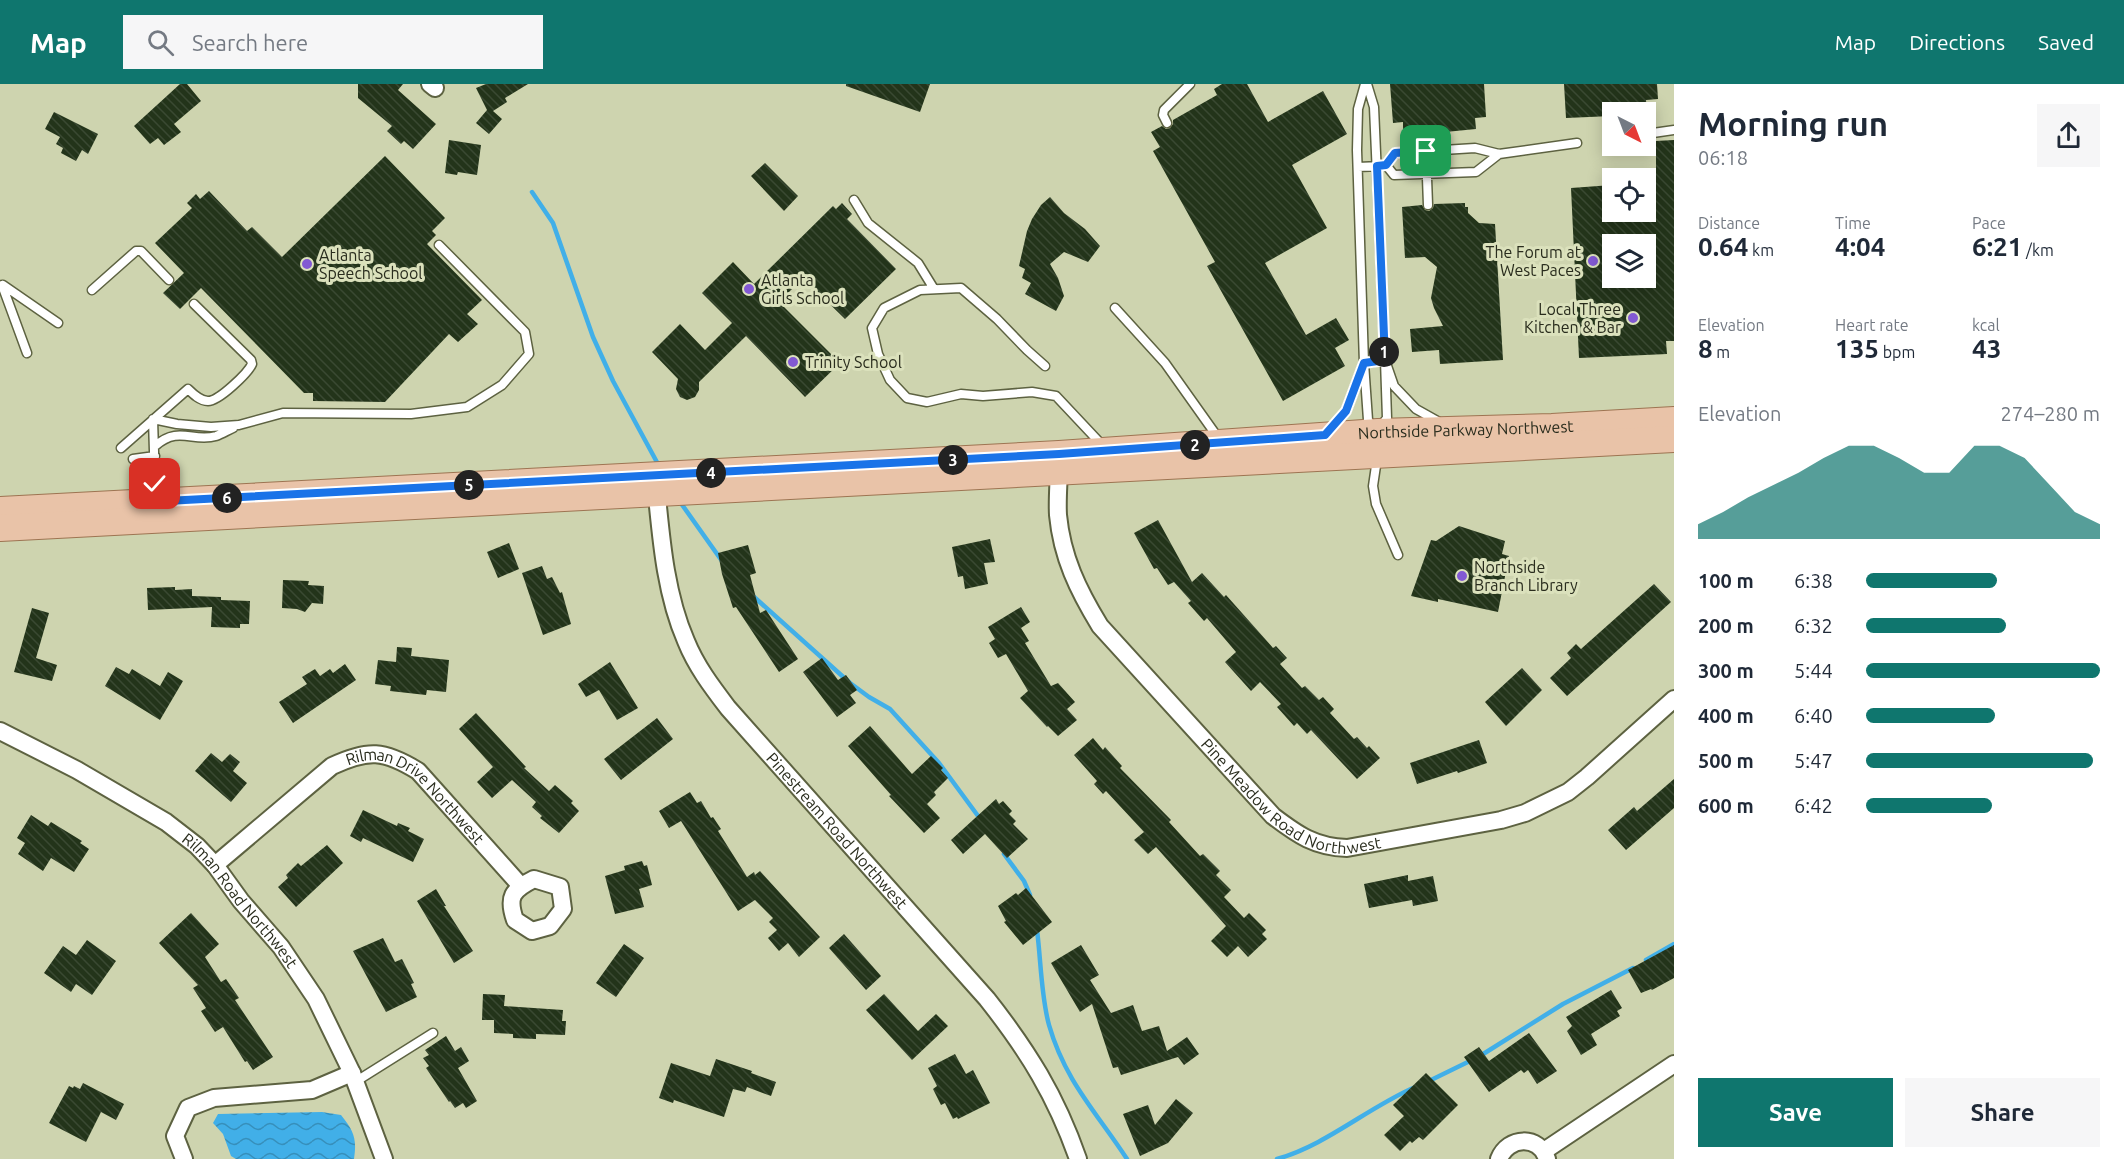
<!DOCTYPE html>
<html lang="en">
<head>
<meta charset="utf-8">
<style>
	body { margin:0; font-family:Ubuntu,sans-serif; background:#f6f6f7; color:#1f2937; height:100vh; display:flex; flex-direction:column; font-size:22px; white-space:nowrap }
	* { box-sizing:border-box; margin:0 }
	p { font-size:20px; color:#747a83 }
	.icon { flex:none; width:33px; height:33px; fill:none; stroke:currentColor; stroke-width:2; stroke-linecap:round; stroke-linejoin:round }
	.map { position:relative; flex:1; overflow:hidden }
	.side { display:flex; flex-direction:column; background:#fff; width:450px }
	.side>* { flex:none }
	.needle { width:39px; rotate:138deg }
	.fabs { position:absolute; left:1602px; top:18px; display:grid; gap:12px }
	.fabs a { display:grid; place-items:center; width:54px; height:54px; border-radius:0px; background:#fff; box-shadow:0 3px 15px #0003; font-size:30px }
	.pin { position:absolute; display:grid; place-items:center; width:51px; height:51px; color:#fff; margin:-26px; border-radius:12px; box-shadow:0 3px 9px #0006 }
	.km { position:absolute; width:30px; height:30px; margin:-15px; border-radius:50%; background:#222; color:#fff; font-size:16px; line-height:30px; text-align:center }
	.round { display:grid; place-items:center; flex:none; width:63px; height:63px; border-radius:0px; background:#f6f6f7 }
	.summary { display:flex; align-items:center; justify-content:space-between; height:102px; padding:0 24px }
	h1 { font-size:33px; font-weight:600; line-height:45px }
	.figures { display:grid; grid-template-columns:repeat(3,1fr); gap:9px; height:102px; padding:6px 24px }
	.figures div { display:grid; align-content:center }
	.figures b { font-size:26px; font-weight:600 }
	.figures small { font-size:16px; font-weight:400 }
	.figures p { font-size:16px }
	.chart { height:168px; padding:12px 24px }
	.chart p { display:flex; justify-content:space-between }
	.chart svg { width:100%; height:108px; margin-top:6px; fill:#0f766e; opacity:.7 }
	.action { display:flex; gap:12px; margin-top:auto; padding:12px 24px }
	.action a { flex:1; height:69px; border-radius:0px; background:#0f766e; color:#fff; font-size:24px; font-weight:600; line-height:69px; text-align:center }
	.action a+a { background:#f6f6f7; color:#1f2937 }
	ul { padding:0 24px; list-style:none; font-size:20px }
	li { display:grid; grid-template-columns:96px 72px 1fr; align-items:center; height:45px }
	li i { height:15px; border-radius:8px; background:#0f766e }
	header { display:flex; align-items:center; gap:36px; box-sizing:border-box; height:84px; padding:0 30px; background:#0f766e; color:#fff }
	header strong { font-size:28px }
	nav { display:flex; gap:33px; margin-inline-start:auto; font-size:21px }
	.search { width:420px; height:54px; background:#f6f6f7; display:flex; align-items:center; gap:15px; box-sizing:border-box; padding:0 21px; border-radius:0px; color:#747a83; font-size:22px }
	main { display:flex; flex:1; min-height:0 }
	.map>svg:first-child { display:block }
	.water { fill:url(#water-waves) }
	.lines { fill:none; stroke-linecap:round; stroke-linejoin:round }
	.stream { stroke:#41afe8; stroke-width:4.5 }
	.building { fill:url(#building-back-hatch); fill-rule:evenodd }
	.lane-casing { stroke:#5d6241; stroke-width:11 }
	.street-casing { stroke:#5d6241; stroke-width:20 }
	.primary-casing { stroke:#9d7452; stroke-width:28 }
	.lane { stroke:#fff; stroke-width:8 }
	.street { stroke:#fff; stroke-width:16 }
	.primary { stroke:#e9c3a8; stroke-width:26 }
	.route-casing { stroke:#fff; stroke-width:12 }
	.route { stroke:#1a73e8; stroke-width:8 }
	.poi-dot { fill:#8259d3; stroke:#dbe1bc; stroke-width:2 }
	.labels { text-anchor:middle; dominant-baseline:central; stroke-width:6; stroke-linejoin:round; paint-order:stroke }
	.poi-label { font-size:16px; fill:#292c1d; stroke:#dbe1bc; text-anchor:start }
	.street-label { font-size:16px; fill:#292c1d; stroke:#dbe1bc }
</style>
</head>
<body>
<header>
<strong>Map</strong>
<div class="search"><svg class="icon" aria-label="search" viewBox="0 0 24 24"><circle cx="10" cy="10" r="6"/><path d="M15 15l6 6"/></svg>Search here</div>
<nav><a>Map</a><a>Directions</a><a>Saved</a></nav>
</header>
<main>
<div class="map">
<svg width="1674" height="1075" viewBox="0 0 1674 1075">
	<defs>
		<pattern id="water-waves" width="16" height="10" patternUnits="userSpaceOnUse" patternTransform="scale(1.5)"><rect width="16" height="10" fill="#41afe8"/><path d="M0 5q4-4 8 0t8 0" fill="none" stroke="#368fbb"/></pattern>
		<pattern id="building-back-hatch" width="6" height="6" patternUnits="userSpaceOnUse" patternTransform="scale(1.5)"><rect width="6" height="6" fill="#23341a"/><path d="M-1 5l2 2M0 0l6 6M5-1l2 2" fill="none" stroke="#3a4932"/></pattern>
	</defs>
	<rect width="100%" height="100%" fill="#ced4af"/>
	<path class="water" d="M322,1028L341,1031C354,1047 357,1055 354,1075H236L231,1072L223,1050L213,1039L218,1030Z"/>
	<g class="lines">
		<path class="stream" d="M532,108L553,139L593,253L613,297L659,382
			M678,415L722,477
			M753,512L850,599L869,613L890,625L939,679L981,736
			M1004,770L1024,797L1030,811
			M1037,846C1041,877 1041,912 1049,941C1065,997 1097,1029 1127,1075
			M1646,876L1674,860
			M1480,972L1563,920L1633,884
			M1429,997L1472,976
			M1277,1075C1326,1061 1366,1025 1413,1004"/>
	</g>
	<path class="building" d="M180,0H187L201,17L174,40L181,48L164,61L158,54L150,60L134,42Z
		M358,0H403L398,6L436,40L413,65L404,57L401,60L387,47L392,42L358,14Z
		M486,0H528L505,14L507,18L493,27L502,35L489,50L476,39L487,26L476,4Z
		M846,0H930L920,28L846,2Z
		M1222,0H1247L1268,38L1323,7L1347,50L1292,81L1327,144L1265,179L1306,251L1336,234L1349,256L1335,264L1345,282L1283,317L1207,182L1215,178L1153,67L1160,63L1151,48L1162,42L1166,45L1170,44L1173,40V36L1217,11L1214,5Z
		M1390,0H1484L1486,33L1475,34L1476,45L1425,50L1424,48L1403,49V38L1393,39Z
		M1564,0H1657L1658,15L1646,16L1647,28H1612V32L1566,34Z
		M54,28L98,50L88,70L82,66L76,77L61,69L63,64L56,60L60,53L45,45Z
		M449,56L481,61L477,91L458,88L457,91L445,89Z
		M1674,56V257H1666L1667,270L1579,274L1571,104L1612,101V128H1646V100L1656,99V57ZM1612,160H1646V194H1612Z
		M385,72L445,134L432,147L436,151L427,160L482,216L467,230L478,240L458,258L449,250L385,318L313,317V309H304L201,204L180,225L163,209L184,189L155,159L192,124L187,119L196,110L200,115L209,107L247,147L252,143L282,173Z
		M765,79L798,112L784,127L751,92Z
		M1050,113L1064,129L1085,145L1100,162L1088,178L1064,168L1050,180L1058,194L1064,212L1056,227L1025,210L1031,199L1022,194L1025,185L1019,182L1027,147L1032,135L1041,121Z
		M842,119L852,130L847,135L896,185L845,235L803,194L779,218L840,279L805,313L746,252L699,298V306L695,313L687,316L680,313L676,305L678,295L652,268L680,240L705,266L732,239L702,209L733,178L754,200L833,122L836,125Z
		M1465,119V123H1468V129L1479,139L1495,140L1503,276L1440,280L1439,266L1412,268L1410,245L1443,242L1434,224L1431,214L1437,183L1425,173L1405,174L1402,123L1422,121L1425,126L1429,127L1433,124L1434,120Z
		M1158,436L1192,498L1202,489L1224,513L1226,511L1273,564L1276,562L1287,574L1280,580L1302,604L1305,602L1319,616L1323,613L1334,625L1330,629L1354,655L1357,653L1367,664L1369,662L1380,674L1357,695L1311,646L1307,650L1297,639L1294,642L1277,623L1281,620L1260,598L1251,607L1225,578L1236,568L1207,534L1204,537L1188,519L1191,517L1174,498L1168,501L1157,484L1154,485L1134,449Z
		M1459,442L1505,457L1502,470L1509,472L1498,528L1438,515V518L1411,512L1431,456L1436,457Z
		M990,455L995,478L984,479L988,500L965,505L963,492L958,493L952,463Z
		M509,459L519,485L498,494L487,468Z
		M748,461L756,489L750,491L760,529L766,526L798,575L779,588L736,523L733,524L722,490L718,469Z
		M542,482L547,495L552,493L560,509L562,508L571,540L543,551L522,489Z
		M283,496L309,497L308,501L324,502L323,520L312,519L305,528L297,525L282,524Z
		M1654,500L1671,518L1567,612L1550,594L1571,574L1567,569L1576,560L1581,565Z
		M175,503V506L192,505V512L221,513V516L250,517L249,540H240V544L211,543L212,523L148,526L147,504Z
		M1021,523L1030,538L1021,544L1029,557L1025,559L1051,602L1058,599L1075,618L1067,625L1077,636L1058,652L1048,642L1047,643L1020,614L1028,607L1006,570L998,574L989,559L995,555L988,543Z
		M32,524L49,529L36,574L57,581L52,597L14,588Z
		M397,563L412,564L411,572L449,576L446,608L427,606L426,611L390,607L391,602L375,600L378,576L396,578Z
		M822,574L838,596L846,591L857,606L850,611L856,619L837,633L803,588Z
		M610,578L638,624L617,636L599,606L586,613L578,600Z
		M345,580L356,596L293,639L279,618L307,600L302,593L315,585L320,592L330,585L333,589Z
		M116,583L129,590L132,585L160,602L168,588L183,597L160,636L105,602Z
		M1522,584L1542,606L1506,642L1485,618Z
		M476,629L526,683L524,684L549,707L555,701L573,717L571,719L579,727L559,749L540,734L542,732L532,723L536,718L512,696L492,714L477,698L493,683L459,645Z
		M657,634L673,655L621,696L604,675Z
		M870,642L912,690L931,672L943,684L941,686L948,694L934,708L936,711L927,720L940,734L924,749L889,712L891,711L848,662Z
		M1093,654L1103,666L1105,663L1122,682L1120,684L1171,736L1169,738L1200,772L1203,770L1220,787L1216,791L1231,806L1224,813L1244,834L1249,829L1266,846L1262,850L1267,855L1248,873L1238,862L1227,873L1211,857L1226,842L1156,763L1148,770L1134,756L1144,748L1106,707L1103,710L1094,700L1097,697L1074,671Z
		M1479,656L1487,679L1458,689L1457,687L1417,700L1410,679Z
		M211,669L222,678L230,670L240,678L233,687L247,699L231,718L195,687Z
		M1674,695V724L1626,766L1608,746L1634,723L1637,727Z
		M690,708L697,719L701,717L711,734L713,733L721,745L718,747L747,793L754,788L755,791L760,787L820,853L799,873L788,859L779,867L768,854L777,846L769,838L773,834L755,816L738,827L681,737L669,744L659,727Z
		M996,715L999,720L1003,717L1012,727L1009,730L1016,737L1013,740L1028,755L1007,774L985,750L963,770L951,756Z
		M363,726L397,742L398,739L410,744L408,747L424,755L413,778L363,754L361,758L350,752Z
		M31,731L48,742L51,738L82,757L80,759L89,765L74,788L51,774L43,787L18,770L25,759L17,754Z
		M327,761L343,779L296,823L278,803L288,794L286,791L298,779L301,782Z
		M642,777L644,782L647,781L652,801L639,805L644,823L615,830L605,792L625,786L624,782Z
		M1408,791V797L1433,792L1438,817L1413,822L1412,816L1369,824L1364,800Z
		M1026,804L1052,838L1023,861L1004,838L1006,837L998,822L1016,809L1018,811Z
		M436,805L446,822H444L473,867L454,879L417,817Z
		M191,829L219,860L205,873L221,898L226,895L239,914L235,916L273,973L253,986L247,977L245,978L223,943L215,948L201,927L206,924L193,904L198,901L159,859Z
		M844,850L881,892L866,906L829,864Z
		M383,854L395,878L402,875L414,899L411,900L417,913L386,928L353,867Z
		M87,856L116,877L92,911L76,900L71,908L44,889L63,862L76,871Z
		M624,860L644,874L616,913L596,899Z
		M1081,861L1099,891L1090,896L1111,929L1133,921L1142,947L1159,942L1167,967L1187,953L1199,970L1184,981L1178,973L1121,991L1118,983L1113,984L1092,920L1080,928L1051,879Z
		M1674,861V894L1652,906L1651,905L1641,909L1628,886Z
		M1611,906L1622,924L1617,927L1620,932L1591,950L1597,961L1581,971L1567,947L1572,942L1566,933Z
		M483,910L505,911L504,922L563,926L562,937H566L565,951L536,950V955L513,954V950L494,949V936H482Z
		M884,910L918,947L936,930L948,942L912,976L866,926Z
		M1529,949L1557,987L1537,1000L1528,986L1524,989L1521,986L1489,1008L1464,973L1479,963L1489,977Z
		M446,952L455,967L461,963L469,977L458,984L477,1017L466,1024L463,1019L455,1024L450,1017L449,1018L426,984L429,982L423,974L429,971L425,966Z
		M955,970L966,990L973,986L990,1019L958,1035L957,1033L953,1035L945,1019L941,1021L933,1005L937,1002L928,984Z
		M716,975L752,987L751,989L776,998L771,1012L747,1003L745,1008L733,1005L724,1033L674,1016L673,1019L659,1014L671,979L710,992Z
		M1426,989L1458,1021L1423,1056L1419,1053L1412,1059L1410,1057L1400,1067L1384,1051L1404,1032L1393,1021Z
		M83,999L124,1020L116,1036L101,1028L86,1058L49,1039L69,1002L73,1004L74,1002L80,1005Z
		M1176,1015L1193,1029L1168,1059L1140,1072L1123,1030L1148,1021L1155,1041Z"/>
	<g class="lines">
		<g class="lane-casing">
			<path id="lane" d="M1367,0L1374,23L1385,276L1394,302L1416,325L1441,339
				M1167,39L1163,31L1164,26L1190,0
				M1653,49L1674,46
				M1426,67L1428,121
				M1386,81L1395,69L1475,64L1499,70L1577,59
				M1386,81L1394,91L1476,88L1499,70
				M1358,83L1381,82
				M854,116L868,139L918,179L934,205
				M2,201L27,269
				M3,201L58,239
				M92,206L136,167H141L169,196
				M1115,224L1165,279L1219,355
				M1045,282L1027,266L997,235L961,204L920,206L884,224L872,244L878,270L890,296L907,314L927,318L961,310L983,312L1032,308L1056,312L1103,362
				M153,335L177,340L211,343L239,341L283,329L411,330L467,323L502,301L529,270L525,248L439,161
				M1373,343L1368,336L1364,279L1385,276L1387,334L1381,342
				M1330,346L1346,327L1364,279L1357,66L1358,25L1365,0
				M155,362C179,341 193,359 216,352C222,350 228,346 233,344
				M121,364L188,305C193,310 200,317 208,317C219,317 248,289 252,280L251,276L194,220
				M133,375L155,372
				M1377,375L1373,402L1376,420L1398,471
				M146,414L145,408L155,400L153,335
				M355,998L433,949"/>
		</g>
		<g class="street-casing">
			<g id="street">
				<path d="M430,0L435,4"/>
				<path id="s1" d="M1059,380C1059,397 1057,414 1058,431C1062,473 1078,506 1100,542L1273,732C1298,751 1315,763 1347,764L1501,736L1525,729L1568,708L1587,693L1674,615"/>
				<path id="s2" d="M656,402C661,453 665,509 686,557C696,582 712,603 728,624L987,915C1028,967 1056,1012 1078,1075"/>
				<path id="s3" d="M0,647L77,686L166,738L197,762L215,781L241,817L281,863L316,915L352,989L384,1075"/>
				<path id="s4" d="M215,781L332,682C368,665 384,666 418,687L520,801"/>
				<path d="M534,795L560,803L563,825L550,842L532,847L515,836C507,813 512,806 534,795Z"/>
				<path d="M1544,1067L1674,980"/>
				<path d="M184,1075L175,1052L188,1024L214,1014L312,1006L352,989"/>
				<path d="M1499,1075C1508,1052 1539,1051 1547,1075"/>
			</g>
		</g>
		<g class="primary-casing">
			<g id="primary">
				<path id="s5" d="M0,426L1059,370L1378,348L1552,343L1674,336"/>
				<path d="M0,444L1674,355"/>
			</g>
		</g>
		<use href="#lane" class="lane"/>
		<use href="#street" class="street"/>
		<use href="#primary" class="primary"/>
	</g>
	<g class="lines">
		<g class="route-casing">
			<path id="route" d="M155,400L145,408L147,418L1059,370L1325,351L1346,327L1364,279L1385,276L1377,82L1386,81L1395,69L1426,67"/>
		</g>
		<use href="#route" class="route"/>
	</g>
	<g class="poi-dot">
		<circle cx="1593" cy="177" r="6"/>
		<circle cx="307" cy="180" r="6"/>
		<circle cx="749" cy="205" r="6"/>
		<circle cx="1633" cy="234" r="6"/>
		<circle cx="793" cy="278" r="6"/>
		<circle cx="1462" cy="492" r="6"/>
	</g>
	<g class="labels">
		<g class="poi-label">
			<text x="1581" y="168" text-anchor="end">The Forum at<tspan x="1581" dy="18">West Paces</tspan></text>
			<text x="319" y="171">Atlanta<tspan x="319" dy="18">Speech School</tspan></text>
			<text x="761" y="196">Atlanta<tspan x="761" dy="18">Girls School</tspan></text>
			<text x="1621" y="225" text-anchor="end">Local Three<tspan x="1621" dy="18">Kitchen &amp; Bar</tspan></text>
			<text x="805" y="278">Trinity School</text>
			<text x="1474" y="483">Northside<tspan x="1474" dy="18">Branch Library</tspan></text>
		</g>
		<g class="street-label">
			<text stroke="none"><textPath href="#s5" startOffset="1468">Northside Parkway Northwest</textPath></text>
			<text stroke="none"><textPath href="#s1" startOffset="435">Pine Meadow Road Northwest</textPath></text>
			<text stroke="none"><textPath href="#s4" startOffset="254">Rilman Drive Northwest</textPath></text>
			<text stroke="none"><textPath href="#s2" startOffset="402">Pinestream Road Northwest</textPath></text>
			<text stroke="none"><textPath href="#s3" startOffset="298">Rilman Road Northwest</textPath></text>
		</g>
	</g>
</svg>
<div class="fabs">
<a><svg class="needle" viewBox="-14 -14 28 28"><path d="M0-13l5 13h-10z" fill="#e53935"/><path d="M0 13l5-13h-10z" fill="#747a83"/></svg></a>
<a><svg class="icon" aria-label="locate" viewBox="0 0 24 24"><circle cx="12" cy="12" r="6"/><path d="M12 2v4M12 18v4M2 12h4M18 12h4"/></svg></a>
<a><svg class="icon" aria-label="layers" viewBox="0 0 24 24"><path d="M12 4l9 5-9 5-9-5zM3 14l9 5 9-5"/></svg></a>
</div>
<div class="pin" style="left:1426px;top:67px;background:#1e9e55"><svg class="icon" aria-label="arrive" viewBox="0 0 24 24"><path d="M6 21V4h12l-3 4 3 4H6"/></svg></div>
<div class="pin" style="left:155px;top:400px;background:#d93025"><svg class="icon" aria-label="check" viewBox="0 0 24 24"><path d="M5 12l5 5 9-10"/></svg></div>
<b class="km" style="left:1384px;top:268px">1</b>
<b class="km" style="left:1195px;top:361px">2</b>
<b class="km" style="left:953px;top:376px">3</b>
<b class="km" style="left:711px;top:389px">4</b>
<b class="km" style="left:469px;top:401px">5</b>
<b class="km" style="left:227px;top:414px">6</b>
</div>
<section class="side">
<div class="summary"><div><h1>Morning run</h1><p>06:18</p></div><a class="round"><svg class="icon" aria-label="share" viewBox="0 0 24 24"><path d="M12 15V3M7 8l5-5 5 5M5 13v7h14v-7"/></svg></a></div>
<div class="figures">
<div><p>Distance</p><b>0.64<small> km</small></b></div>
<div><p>Time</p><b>4:04</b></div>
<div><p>Pace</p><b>6:21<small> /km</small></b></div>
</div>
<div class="figures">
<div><p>Elevation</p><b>8<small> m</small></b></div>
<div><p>Heart rate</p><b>135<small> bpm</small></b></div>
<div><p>kcal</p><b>43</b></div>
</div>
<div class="chart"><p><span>Elevation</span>274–280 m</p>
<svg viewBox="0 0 160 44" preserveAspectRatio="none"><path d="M0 44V38L10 33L20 27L30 22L40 17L50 11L60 6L70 6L80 11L90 17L100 17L110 6L120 6L130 11L140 22L150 33L160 38V44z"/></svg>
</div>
<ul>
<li><b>100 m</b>6:38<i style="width:56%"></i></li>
<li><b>200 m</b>6:32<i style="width:60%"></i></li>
<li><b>300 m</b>5:44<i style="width:100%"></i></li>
<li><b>400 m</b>6:40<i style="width:55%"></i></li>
<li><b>500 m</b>5:47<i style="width:97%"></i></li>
<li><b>600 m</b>6:42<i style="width:54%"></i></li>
</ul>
<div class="action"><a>Save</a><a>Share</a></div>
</section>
</main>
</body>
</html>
